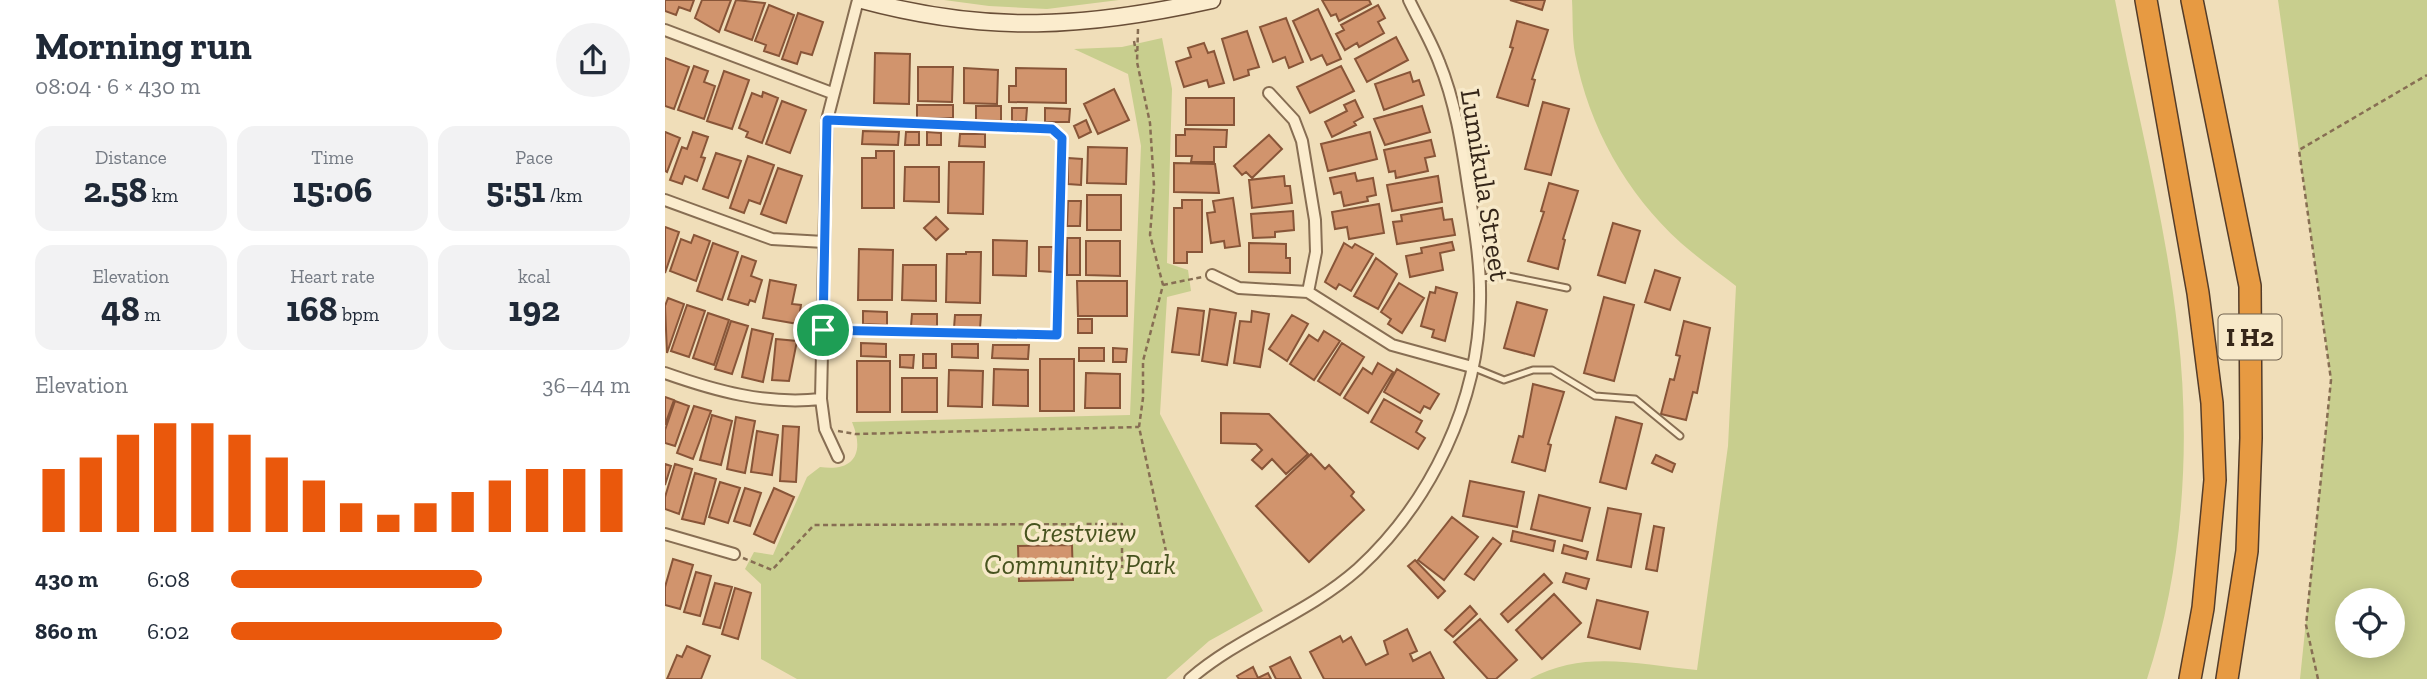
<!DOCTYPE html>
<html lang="en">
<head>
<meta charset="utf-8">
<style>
	body { margin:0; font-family:"Zilla Slab",serif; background:#f2f2f3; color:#1f2937; height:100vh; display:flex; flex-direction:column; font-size:26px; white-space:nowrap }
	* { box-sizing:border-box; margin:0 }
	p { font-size:23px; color:#747a83 }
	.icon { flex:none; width:38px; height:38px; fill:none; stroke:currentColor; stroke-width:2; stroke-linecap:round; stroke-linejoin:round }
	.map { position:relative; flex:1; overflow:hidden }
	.panel { display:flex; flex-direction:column; background:#fff; width:665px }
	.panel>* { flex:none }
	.buttons { position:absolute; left:1670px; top:588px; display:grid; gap:14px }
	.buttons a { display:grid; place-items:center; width:70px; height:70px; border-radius:50%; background:#fff; box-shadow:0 4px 18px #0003; font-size:35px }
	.pin { position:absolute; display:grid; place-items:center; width:60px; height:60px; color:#fff; margin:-30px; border:4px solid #fff; border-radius:50%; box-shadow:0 2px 7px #0007 }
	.round { display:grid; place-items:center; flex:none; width:74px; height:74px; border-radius:37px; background:#f2f2f3 }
	.headline { display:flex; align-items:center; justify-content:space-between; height:119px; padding:0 35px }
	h1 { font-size:38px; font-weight:800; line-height:52px }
	.metrics { display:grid; grid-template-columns:repeat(3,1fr); gap:10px; height:119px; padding:7px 35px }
	.metrics div { display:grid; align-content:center; border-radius:18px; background:#f2f2f3; text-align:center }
	.metrics b { font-size:35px; font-weight:800 }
	.metrics small { font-size:19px; font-weight:400 }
	.metrics p { font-size:19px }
	.chart { height:196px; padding:14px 35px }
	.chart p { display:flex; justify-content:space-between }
	.chart svg { width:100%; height:126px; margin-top:7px; stroke:#ea580c; stroke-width:6 }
	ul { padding:0 35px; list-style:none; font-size:23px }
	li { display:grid; grid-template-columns:112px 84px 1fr; align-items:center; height:52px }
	li i { height:18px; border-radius:9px; background:#ea580c }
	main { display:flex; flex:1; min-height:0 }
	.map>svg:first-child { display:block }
	.green { fill:#c8ce8e; fill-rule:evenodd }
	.building { fill:#d1946d; stroke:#885538; stroke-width:2 }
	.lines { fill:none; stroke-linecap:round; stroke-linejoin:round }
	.lane-casing { stroke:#876e53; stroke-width:9 }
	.street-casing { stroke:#876e53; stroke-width:14 }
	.secondary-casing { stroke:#694e37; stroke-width:19 }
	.highway-casing { stroke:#543c29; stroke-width:24 }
	.path { stroke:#876e53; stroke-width:2.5; stroke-dasharray:5 3.5; stroke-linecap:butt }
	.lane { stroke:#fbeccd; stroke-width:5 }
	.street { stroke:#fbeccd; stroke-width:10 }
	.secondary { stroke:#fbeccd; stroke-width:16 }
	.highway { stroke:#e79a42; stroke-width:21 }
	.route-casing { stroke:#fff; stroke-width:14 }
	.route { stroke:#1a73e8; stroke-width:9 }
	.labels { text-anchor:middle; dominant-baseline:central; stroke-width:7; stroke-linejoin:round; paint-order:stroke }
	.shield { fill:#f7e9c9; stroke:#6f604e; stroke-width:2 }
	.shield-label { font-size:26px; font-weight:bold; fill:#352619 }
	.street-label { font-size:28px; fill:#352619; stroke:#f7e9c9 }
	.park-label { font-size:28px; font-style:italic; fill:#47531f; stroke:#f7e9c9 }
</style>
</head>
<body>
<main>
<section class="panel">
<div class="headline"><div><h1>Morning run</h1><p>08:04 · 6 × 430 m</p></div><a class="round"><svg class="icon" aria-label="share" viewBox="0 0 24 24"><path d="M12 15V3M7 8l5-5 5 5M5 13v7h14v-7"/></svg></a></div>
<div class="metrics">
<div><p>Distance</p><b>2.58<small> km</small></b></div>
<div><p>Time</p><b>15:06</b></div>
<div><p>Pace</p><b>5:51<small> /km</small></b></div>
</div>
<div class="metrics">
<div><p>Elevation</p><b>48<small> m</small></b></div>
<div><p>Heart rate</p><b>168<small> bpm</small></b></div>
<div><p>kcal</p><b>192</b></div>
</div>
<div class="chart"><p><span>Elevation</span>36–44 m</p>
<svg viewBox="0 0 160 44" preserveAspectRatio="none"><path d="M5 44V22M15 44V18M25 44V10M35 44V6M45 44V6M55 44V10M65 44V18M75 44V26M85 44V34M95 44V38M105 44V34M115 44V30M125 44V26M135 44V22M145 44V22M155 44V22"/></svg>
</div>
<ul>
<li><b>430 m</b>6:08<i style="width:63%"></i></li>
<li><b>860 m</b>6:02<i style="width:68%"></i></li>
</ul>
</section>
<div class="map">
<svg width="1762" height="679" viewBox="0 0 1762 679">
	<rect width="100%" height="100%" fill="#f0deb9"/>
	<path class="green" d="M279,0H454L382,9L324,6Z
		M907,0H1450C1471,110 1501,221 1513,333C1526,446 1518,570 1482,679H865C919,649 974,665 1032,670L1063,446L1071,286C1053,272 1033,258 1016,243C961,193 924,127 910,54C907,37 908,17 907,0Z
		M1613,0H1762V679H1635L1666,380ZM1682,600H1727V646H1682Z
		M497,38L507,89L502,263L523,270L526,291L502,297L495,414L598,611L544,641L501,679H132L96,659V584L80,569L89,552L108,555L142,477L155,467C189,472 200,453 187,422L465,415L476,146L463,74L409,49L457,47Z"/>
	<path class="building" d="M0,0H29L25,11L14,7L11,15L0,11Z
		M37,0H66L54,32L30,18Z
		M71,0L100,3L87,40L60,30Z
		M657,0H704L706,4L674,21L671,14L666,16Z
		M845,0H880L877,10Z
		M104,5L129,15L114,56L99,51L101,45L90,41Z
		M713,5L720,18L713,22L719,33L694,47L692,43L680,50L671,34L679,30L676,25Z
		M653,9L676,59L662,65L657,55L646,60L628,21Z
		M133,13L158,22L147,55L136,52L132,64L117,59Z
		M621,18L638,62L624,68L620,57L608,62L595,27Z
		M852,21L883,30L867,79L870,80L863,106L832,97L848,48L845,47Z
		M582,31L594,67L583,70L584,75L569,80L557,39Z
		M731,37L743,60L702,82L690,59Z
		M539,43L543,53L549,51L559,83L544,87L542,80L519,87L511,62L526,57L523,48Z
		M210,53L245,54L244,104L209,103Z
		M0,58L24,67L9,109L0,106Z
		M29,66L43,71L39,82L50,86L39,119L13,110Z
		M676,66L689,91L645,113L632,87Z
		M253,67H288L287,102L253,101Z
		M299,68L333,70L332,104L299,103Z
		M351,68L401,69V103L344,102V86H351Z
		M59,71L84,80L67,129L42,121Z
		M745,72L748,82L754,80L759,95L719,110L710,84Z
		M449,89L464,120L433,134L419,104Z
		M98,92L113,98L97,143L81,137L83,132L74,128L87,93L97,97Z
		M521,98H569V125H521Z
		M690,100L698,117L689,122L691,125L667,137L660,122L682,111L679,105Z
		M117,101L141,110L125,153L101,144Z
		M878,102L904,109L886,175L860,169Z
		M252,105H288V118H252Z
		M311,106H336V121L311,120Z
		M757,106L765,132L720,145L709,119Z
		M347,108H362L361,121H347Z
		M380,108L405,109L404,122H380Z
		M421,120L426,132L414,138L409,126Z
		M520,129L562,130L561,147H549V162H526L527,156H511V135H520Z
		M198,131L234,132L233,145L197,144Z
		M0,132L15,138L2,172L0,171Z
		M28,132L43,137L36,157L40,158L32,181L20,176L17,184L5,180L17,147L22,149Z
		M241,132H254V145H240Z
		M262,132L276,133V145H262Z
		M705,132L712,159L663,171L656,144Z
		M295,134H320V147L294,146Z
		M604,135L617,149L587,178L581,172L577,175L569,166Z
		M766,140L770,156L760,158L763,171L731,178L730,171L724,172L719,150Z
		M423,147L462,148L461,184L422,183Z
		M211,151H229V208H197V158H211Z
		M51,153L76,161L63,198L38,189Z
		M83,156L109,165L95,204L84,200L79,213L65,208Z
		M403,158L417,159L416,185L403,184Z
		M284,162H319L318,214L283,213Z
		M509,163L550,164L554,193L509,192Z
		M240,167H274V202L239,201Z
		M113,168L137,176L121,223L96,214Z
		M690,173L692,181L708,178L711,195L702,197L703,201L679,206L676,192L669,194L665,178Z
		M619,176L620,186H625L627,203L587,208L584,180Z
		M773,176L777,202L727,211L722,185Z
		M884,183L913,191L898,239L900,240L893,269L863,261L879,212L876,211Z
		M422,195H456V230H422Z
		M568,198L575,246L560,248L559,241L546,243L542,213L550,212L548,201Z
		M517,200H537V252H522V263H509V208H517Z
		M403,201H416L415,226H402Z
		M714,204L719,233L684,239L682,227L670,229L667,212Z
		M777,208L779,220L787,219L790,235L732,244L728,222L737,221L736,215Z
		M628,211L629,230L610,232V237L588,238L586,214Z
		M271,217L283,229L271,240L259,228Z
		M948,223L975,231L960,283L933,275Z
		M0,227L14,232L0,273Z
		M29,235L45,241L31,281L5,271L16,239L26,243Z
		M402,238H415V275H402Z
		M328,240L362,241L361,276L328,275Z
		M421,241H455V276L421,275Z
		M787,242L789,250L775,253L778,270L745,277L741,256L757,253L756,248Z
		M48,243L73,252L57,300L32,291Z
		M584,243L621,244V258H625V273L584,272Z
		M679,243L687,248L690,244L708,254L686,291L674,284L671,289L660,282Z
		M374,247H388V272L374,271Z
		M194,249L228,250L227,300H193Z
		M301,252H316L315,303L281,302L282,254H301Z
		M77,256L91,261L86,276L97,280L90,302L85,300L83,305L63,299Z
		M711,258L732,274L713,309L689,296Z
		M238,265H271V301L237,300Z
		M990,270L1015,278L1005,310L980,302Z
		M105,280L131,285L127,304L136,305L133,324L98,318Z
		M412,281H462V316H413Z
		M734,283L759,298L737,333L723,324L726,319L716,312Z
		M771,287L792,293L780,341L767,337L769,330L756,326L765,292L770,293Z
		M939,297L969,305L949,381L919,373Z
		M3,298L19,304L2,353L0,306Z
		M852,302L882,310L869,356L839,348Z
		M22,305L40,311L24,357L6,351Z
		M513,308L539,311L534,355L507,352Z
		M545,309L571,313L562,365L537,361Z
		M198,311L222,312V325L198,324Z
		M587,311L604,314L595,367L569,363L575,321L586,322Z
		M43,313L64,320L49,365L28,358Z
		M247,314H272V326H246Z
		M290,315H316L315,328H289Z
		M627,315L643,324L622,361L604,349Z
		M413,319H427V333H413Z
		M66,321L83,326L67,374L50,369Z
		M1019,321L1045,328L1032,393L1028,392L1021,420L996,414L1005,379L1009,380L1015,356L1011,355Z
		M87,329L108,334L98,382L77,377Z
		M659,331L675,341L649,380L625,364L644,335L653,341Z
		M111,339L132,341L124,381L107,380Z
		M196,343L221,344V357L196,356Z
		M677,343L699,357L675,395L653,381Z
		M287,344H313V358L287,357Z
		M328,345H364L363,359L327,358Z
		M414,348H439V361H414Z
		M448,348L462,349L461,362H448Z
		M258,354H271V368H258Z
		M235,355H249L248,368L235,367Z
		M375,359H409V411H375Z
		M192,361H225V412H192Z
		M713,363L728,372L703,413L679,398L698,368L707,374Z
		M329,369L363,370V406L328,405Z
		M732,369L774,394L765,409L759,406L755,413L719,392Z
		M284,370L318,371L317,407L283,406Z
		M421,373L455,374V408H420Z
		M237,378H272V412H237Z
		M868,384L899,392L883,444L886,445L880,471L847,462L854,436L858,437Z
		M0,397L9,400L0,425Z
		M719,399L757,421L751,432L760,438L753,449L706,422Z
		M10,401L24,406L10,446L0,443V430Z
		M29,406L46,411L28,459L12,453Z
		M556,413L604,414L643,454L621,474L607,459L597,469L587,460L597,450L591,444L556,443Z
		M47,415L67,421L56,465L35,460Z
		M71,417L90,421L80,473L62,469Z
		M951,417L977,424L961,489L935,482Z
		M118,426L134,427L131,482L115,481Z
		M92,431L113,435L107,475L86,472Z
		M646,454L660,469L664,465L689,492L686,496L699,510L644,562L591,506Z
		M991,455L1010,464L1007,472L987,463Z
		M0,464L6,466L0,485Z
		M10,464L27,469L14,514L0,509V497Z
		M30,473L51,479L39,524L17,519Z
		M805,481L859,492L852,527L798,516Z
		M55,482L75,488L63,523L44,517Z
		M80,488L96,493L85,526L69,521Z
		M109,488L129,497L109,543L89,534Z
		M874,495L925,508L917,541L866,529Z
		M943,508L976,514L966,567L932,560Z
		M787,517L813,537L779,580L753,560Z
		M989,526L999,528L992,571L981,569Z
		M848,531L890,541L888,551L846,541Z
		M828,538L836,544L809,580L800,574Z
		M407,545L408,580L354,581L353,546Z
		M899,545L923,552L921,559L897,553Z
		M8,559L28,565L15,609L0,605V587Z
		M750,560L780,591L773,598L743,566Z
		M31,572L46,576L35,616L19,612Z
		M901,573L924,579L921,589L898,582Z
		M879,574L887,583L843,622L836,614Z
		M50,583L67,587L55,628L38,624Z
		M70,588L86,593L73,639L57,634Z
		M889,594L916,623L877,659L851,630Z
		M932,600L983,612L975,649L923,637Z
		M805,606L812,614L788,637L780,630Z
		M815,619L852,660L831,679H823L789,642Z
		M742,629L752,651L745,654L748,661L765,652L779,679H659L645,652L675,636L678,642L686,637L701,665L723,654L719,641Z
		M22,646L45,656L36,679H2L12,655L17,657Z
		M625,657L636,679H611L605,667Z
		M588,667L593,678L603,673L606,679H574L572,676Z"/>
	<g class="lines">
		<g class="lane-casing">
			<path id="lane" d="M815,278L843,276L902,288
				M158,330L392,335L397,138L387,129L162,120
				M807,367L839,380L868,370H887L930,396L970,399L1015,436"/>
		</g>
		<g class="street-casing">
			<path id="street" d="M0,30L167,93
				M604,93L629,120L637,141L650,220L651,252L643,292
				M0,200L107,239L159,242
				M547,275L574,288L643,292L727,345L807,367
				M0,373C51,391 101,405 156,399
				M173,457L160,429L156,399L162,120L193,0
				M0,534L69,554
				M525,679C576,635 641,615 693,569C766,502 814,402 815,302C816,263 809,224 803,186C797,145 790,101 774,62C766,41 754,21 744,0"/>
		</g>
		<g class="secondary-casing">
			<path id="secondary" d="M197,0C323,34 421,28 547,0"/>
		</g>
		<g class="highway-casing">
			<path id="highway" d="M1481,0L1533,293L1547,403L1550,480L1538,608L1525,679
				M1527,0L1585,286L1586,438L1582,551L1562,679"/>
		</g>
		<path class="path" d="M473,29L472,62L485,123L489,185L485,235L498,285L478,361V398L474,427L502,556L495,574
			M469,41L471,52
			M498,285L537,277
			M173,431L190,434L474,427
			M78,558L107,570L149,525L457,524V568
			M1653,679L1641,625L1666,380L1634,150L1762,75"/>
		<use href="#lane" class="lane"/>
		<use href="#street" class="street"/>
		<use href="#secondary" class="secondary"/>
		<use href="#highway" class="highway"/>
	</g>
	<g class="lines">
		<g class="route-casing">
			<path id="route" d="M162,120L387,129L397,138L392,335L158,330Z"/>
		</g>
		<use href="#route" class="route"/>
	</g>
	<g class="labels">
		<rect class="shield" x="1553.5" y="314.5" width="63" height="45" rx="5"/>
		<g class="shield-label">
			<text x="1585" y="337">I H2</text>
		</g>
		<g class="street-label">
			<text transform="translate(820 185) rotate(81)">Lumikula Street</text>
		</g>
		<g class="park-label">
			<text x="415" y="532">Crestview<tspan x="415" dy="32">Community Park</tspan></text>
		</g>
	</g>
</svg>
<div class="buttons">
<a><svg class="icon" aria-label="locate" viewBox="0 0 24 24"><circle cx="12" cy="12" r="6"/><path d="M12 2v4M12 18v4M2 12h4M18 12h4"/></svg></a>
</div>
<div class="pin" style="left:158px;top:330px;background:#1e9e55"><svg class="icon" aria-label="arrive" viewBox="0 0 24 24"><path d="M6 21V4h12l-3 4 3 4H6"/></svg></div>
</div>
</main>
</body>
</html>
